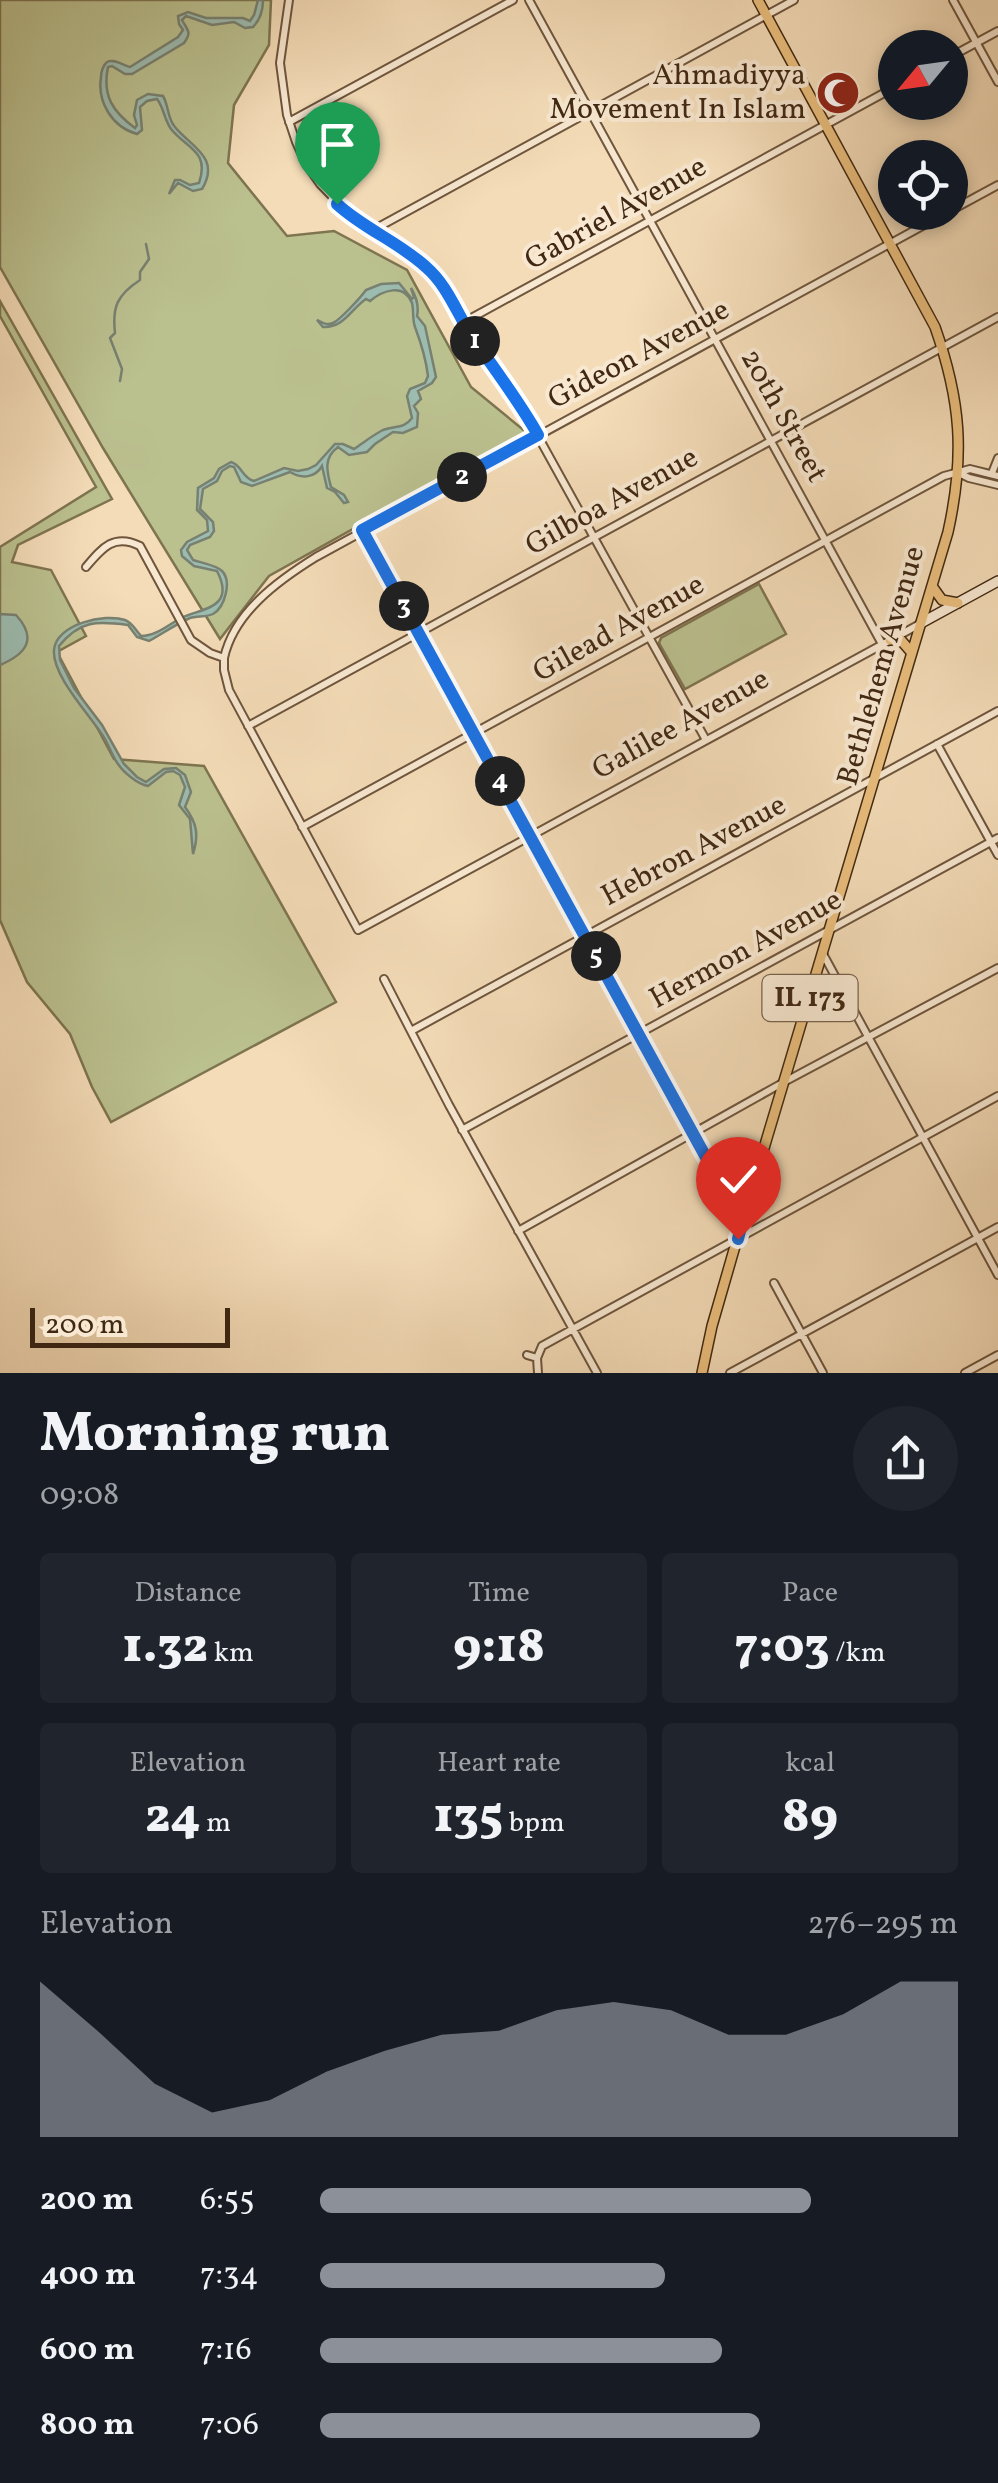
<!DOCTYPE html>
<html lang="en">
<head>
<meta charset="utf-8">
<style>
	body { margin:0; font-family:Vollkorn,serif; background:#20242c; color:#f1f3f6; height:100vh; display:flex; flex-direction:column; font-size:38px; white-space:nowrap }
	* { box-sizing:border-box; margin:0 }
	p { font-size:32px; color:#9ea1a6 }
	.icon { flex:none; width:55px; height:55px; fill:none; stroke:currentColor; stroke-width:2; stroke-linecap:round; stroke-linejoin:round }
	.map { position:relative; height:1373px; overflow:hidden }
	.sheet { display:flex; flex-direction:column; background:#171b24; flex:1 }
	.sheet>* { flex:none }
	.needle { width:65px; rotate:241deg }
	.fabs { position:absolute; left:878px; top:30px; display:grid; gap:20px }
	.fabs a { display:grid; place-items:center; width:90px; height:90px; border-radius:50%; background:#171b24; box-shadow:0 5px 15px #0003; font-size:50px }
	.scale { position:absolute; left:30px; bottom:25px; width:200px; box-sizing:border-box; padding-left:10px; border:5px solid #412812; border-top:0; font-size:28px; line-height:35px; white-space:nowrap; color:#412812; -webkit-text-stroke:8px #f8e8d1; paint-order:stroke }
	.pin { position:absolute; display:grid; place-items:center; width:85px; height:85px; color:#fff; margin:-102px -42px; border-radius:50% 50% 50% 0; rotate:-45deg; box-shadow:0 0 10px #0007 }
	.pin .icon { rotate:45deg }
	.km { position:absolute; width:50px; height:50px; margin:-25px; border-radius:50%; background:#222; color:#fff; font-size:28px; line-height:50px; text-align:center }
	.round { display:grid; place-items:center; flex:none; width:105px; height:105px; border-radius:52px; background:#20242c }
	.summary { display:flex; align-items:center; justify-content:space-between; height:170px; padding:0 40px }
	h1 { font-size:55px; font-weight:800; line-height:75px }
	.stats { display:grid; grid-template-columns:repeat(3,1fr); gap:15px; height:170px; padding:10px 40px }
	.stats div { display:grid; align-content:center; border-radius:10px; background:#20242c; text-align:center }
	.stats b { font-size:50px; font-weight:800 }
	.stats small { font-size:28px; font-weight:400 }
	.stats p { font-size:28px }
	.chart { height:280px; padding:20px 40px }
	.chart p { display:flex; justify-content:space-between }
	.chart svg { width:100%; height:180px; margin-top:10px; fill:#8c9099; opacity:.7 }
	ul { padding:0 40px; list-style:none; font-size:32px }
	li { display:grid; grid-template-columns:160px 120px 1fr; align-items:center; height:75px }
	li i { height:25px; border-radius:12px; background:#8c9099 }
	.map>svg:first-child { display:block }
	.green { fill:#bbc08f; stroke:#7e7450; stroke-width:2.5 }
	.water { fill:#9cbcb0; stroke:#788171; stroke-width:2.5 }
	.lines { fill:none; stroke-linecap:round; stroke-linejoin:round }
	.stream { stroke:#788171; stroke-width:2.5 }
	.street-casing { stroke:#6e553c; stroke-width:10 }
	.secondary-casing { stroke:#412812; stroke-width:12 }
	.primary-casing { stroke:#412812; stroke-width:12 }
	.street { stroke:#f8e8d1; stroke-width:6 }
	.secondary { stroke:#f8e8d1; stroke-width:9 }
	.primary { stroke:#eabe7c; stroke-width:9 }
	.route-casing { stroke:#fff; stroke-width:20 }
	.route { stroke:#1a73e8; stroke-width:12 }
	.labels { text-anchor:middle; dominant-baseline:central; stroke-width:8; stroke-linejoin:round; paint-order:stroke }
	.shield { fill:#f8e8d1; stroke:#78624b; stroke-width:2.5 }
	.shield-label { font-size:28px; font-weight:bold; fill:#412812 }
	.poi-label { font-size:30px; fill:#412812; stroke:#f8e8d1; text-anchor:end }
	.street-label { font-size:30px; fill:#412812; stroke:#f8e8d1 }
</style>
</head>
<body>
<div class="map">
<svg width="998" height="1373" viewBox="0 0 998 1373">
	<rect width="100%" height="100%" fill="#f4dcb8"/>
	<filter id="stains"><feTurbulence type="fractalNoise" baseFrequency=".002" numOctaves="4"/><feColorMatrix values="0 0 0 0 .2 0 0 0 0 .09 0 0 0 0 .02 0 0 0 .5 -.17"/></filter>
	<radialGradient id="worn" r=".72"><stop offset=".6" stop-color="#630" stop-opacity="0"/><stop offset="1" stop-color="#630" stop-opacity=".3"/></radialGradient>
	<path class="green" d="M0,0H271L269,45L234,105L228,163L287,236L334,231L407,270L471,387L526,432L269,576L220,639L103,448L0,267Z
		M0,301L112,499L18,545L12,562L51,570L86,636L57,652L114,759L204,766L336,1002L111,1122L92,1087L70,1034L27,982L0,920V547L96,487L0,316Z
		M759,584L786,634L685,689L659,643L661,638Z"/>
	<path class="water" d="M258,0H263C263,10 260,20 253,27L245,28L234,22L212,25L186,16L182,20C188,31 192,32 184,43L132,74H125L112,66L108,67C102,96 113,112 135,128L137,125L134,115L137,100L148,94L163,96C169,106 167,118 175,127C191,147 221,157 202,189L193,191L178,183L169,194L175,180H180L190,185L199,183C210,151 187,149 171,129C164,119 164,108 157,99L147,101L140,107L142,130L137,134C112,127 97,102 101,77C101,72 103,65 107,62C114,58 124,66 130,67L178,37L183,30L179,24L178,16L188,12L206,18H243L250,21L254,15Z
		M399,283L412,299L414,297L411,288C417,298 419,307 417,316L425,326L436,377L432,383L418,391L421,399L414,406L418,413L417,427L403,433L393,432L375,444L367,452L349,455L338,447C323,458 327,472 331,487L344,495L348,502L344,503L335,492L327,488L322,466C315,478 302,479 290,472L252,486L241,482L234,467L230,466L222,471L217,481L203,489L200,509L213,522L214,531L210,537L190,545L187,550L193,560C202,563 216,565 222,571C232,581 225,607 213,614C207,617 197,616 190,618C176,624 162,634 149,641L137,637L128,625C97,621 80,620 59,646L60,660L74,688L102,725L124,764L137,777L146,782L164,769L176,768L185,775L191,792L185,807C197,823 199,835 193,854L190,819L179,805L185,787L180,775L173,771L166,772L148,786C138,784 124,773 118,764C112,756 109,745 103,736C90,715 52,676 54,650C56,624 105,613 125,620C133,623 135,630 141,636C155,636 167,626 179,619C199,608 237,610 217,571L194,566L182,556L181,550L187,542L208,531L207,520L197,510L198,488L214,478L219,469L231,462C242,465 242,478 254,481L284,468L298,471L308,469L316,465L335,444H343L354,449C363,443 373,435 383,430C395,425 403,430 412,418L407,396L410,389L425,383L428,376C426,359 421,343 415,327C412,319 414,310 412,303C404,282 382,291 370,301L366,299C351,309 344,328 323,327L317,320C322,322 326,326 333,323C340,320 361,297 366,290L381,284Z
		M0,614L16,615C38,639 26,654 0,665Z"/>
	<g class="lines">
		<path class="stream" d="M120,381L122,369L110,338L115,333C112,307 117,295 140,280V272L149,259L146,244"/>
		<g class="street-casing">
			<path id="street" d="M289,0L280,63L287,115L296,142L306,164L320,184L357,222L412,255L441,283L471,335L529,420L706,740
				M529,0L882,644
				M953,0L998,82
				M950,57L998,31
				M289,122L513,0
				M950,211L998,185
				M373,230L794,0
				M464,322L895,87
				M959,473L969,478L998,485
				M992,473L998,458
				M362,531L742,1222
				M86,567C102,548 114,533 140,546L191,640L210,653L224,658V670L229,690L358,930L920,624
				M224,658C234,612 279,580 316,557L948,212
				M248,726L998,317
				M937,744L998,855
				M302,827L944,476L970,469L998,476
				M823,954L998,1275
				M384,979L449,1105L597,1373
				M411,1031L998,711
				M462,1130L998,838
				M518,1231L786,1081L998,968
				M774,1283L823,1373
				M527,1355L537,1358
				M538,1373L537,1358L542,1346L998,1096
				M730,1373L998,1227
				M965,1373L998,1355"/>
		</g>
		<g class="secondary-casing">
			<path id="secondary" d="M921,623L998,581"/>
		</g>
		<g class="primary-casing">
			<path id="primary" d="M932,586L942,600L958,603
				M890,640L900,639L912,653
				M702,1373L712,1326L744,1215L948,532C965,455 961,401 935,327L758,0"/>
		</g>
		<use href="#street" class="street"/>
		<use href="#secondary" class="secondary"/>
		<use href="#primary" class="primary"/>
	</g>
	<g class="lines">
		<g class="route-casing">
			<path id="route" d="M337,204C364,229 399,242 426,267C448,286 457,314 473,338C495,370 519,401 538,435L362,530L742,1223L738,1239"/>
		</g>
		<use href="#route" class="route"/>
	</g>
	<defs>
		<g id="mosque-disc" transform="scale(2.25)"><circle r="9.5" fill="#8f2418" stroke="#f8e8d1"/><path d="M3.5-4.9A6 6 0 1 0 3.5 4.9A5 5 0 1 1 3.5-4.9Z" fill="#fff"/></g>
	</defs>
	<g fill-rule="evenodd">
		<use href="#mosque-disc" x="838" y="93"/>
	</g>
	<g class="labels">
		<rect class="shield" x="762.5" y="975" width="95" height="46" rx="8"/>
		<g class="shield-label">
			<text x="810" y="998">IL 173</text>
		</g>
		<g class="poi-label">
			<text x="806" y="76">Ahmadiyya<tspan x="806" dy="34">Movement In Islam</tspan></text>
		</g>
		<g class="street-label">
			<text transform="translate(616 214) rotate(-29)">Gabriel Avenue</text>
			<text transform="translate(639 355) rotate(-28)">Gideon Avenue</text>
			<text transform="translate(783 416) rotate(61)">20th Street</text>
			<text transform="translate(612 502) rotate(-29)">Gilboa Avenue</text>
			<text transform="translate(619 629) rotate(-29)">Gilead Avenue</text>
			<text transform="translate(882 666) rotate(-74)">Bethlehem Avenue</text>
			<text transform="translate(681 725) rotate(-29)">Galilee Avenue</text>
			<text transform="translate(694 851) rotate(-28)">Hebron Avenue</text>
			<text transform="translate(746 950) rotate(-29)">Hermon Avenue</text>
		</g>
	</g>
	<rect width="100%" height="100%" filter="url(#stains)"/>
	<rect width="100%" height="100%" fill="url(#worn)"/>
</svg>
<div class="fabs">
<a><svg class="needle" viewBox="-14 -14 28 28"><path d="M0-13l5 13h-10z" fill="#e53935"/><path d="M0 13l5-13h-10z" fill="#9ea1a6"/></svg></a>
<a><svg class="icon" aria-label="locate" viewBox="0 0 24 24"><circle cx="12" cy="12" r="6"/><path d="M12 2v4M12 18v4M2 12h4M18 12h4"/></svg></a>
</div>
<div class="scale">200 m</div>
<div class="pin" style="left:337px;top:204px;background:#1e9e55"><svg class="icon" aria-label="arrive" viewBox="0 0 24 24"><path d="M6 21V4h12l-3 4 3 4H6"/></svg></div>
<div class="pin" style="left:738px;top:1239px;background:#d93025"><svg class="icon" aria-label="check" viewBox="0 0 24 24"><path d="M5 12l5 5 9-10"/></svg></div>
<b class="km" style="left:475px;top:341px">1</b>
<b class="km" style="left:462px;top:477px">2</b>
<b class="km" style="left:404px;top:606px">3</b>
<b class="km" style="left:500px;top:781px">4</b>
<b class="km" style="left:596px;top:956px">5</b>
</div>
<section class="sheet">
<div class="summary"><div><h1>Morning run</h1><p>09:08</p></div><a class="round"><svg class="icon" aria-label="share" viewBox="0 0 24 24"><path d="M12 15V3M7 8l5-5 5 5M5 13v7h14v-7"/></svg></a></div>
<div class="stats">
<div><p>Distance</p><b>1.32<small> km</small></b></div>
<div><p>Time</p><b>9:18</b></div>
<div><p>Pace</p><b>7:03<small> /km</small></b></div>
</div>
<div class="stats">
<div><p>Elevation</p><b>24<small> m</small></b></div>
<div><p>Heart rate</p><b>135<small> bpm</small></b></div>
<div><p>kcal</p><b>89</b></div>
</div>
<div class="chart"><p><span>Elevation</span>276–295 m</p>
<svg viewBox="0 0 160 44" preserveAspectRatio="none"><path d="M0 44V6L10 18L20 31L30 38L40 35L50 28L60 23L70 19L80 18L90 13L100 11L110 13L120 19L130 19L140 14L150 6L160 6V44z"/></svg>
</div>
<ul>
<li><b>200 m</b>6:55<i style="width:77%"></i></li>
<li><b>400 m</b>7:34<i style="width:54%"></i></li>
<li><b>600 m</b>7:16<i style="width:63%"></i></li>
<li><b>800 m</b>7:06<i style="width:69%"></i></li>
</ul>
</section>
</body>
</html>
